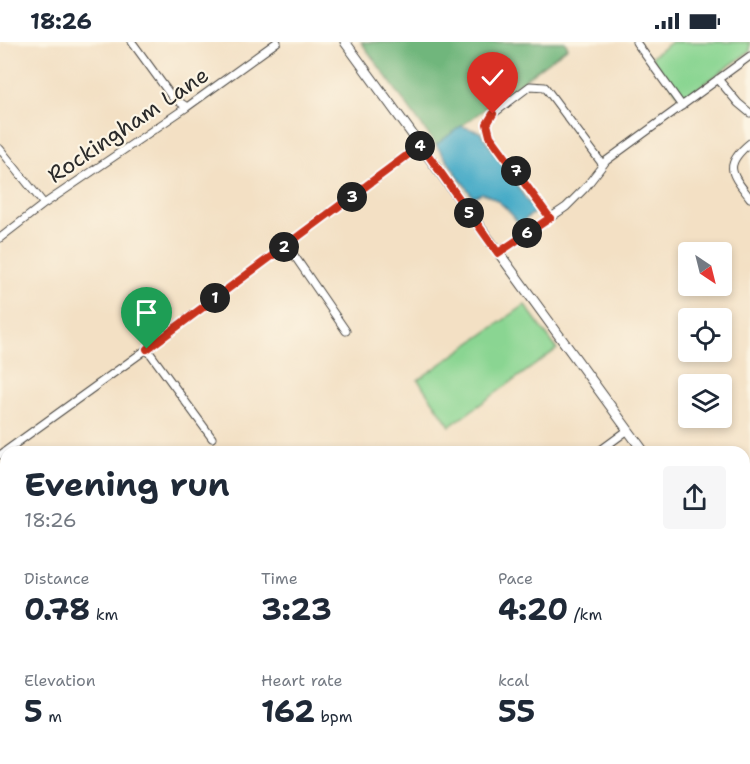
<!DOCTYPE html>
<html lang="en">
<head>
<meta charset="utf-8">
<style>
	body { margin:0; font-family:"Shantell Sans",sans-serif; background:#f6f6f7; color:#1f2937; height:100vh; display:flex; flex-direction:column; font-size:22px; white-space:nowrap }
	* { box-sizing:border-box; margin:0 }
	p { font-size:20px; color:#747a83 }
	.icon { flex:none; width:33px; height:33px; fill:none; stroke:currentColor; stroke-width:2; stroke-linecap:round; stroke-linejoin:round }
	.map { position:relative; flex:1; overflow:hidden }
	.sheet { position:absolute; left:0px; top:404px; width:750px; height:320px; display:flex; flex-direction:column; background:#fff; border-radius:18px 18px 0 0; box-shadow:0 3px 9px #0003 }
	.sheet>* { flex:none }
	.needle { width:39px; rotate:145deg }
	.controls { position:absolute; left:678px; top:200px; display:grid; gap:12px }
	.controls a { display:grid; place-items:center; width:54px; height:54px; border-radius:6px; background:#fff; box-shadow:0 3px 9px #0003; font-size:30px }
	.pin { position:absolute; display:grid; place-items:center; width:51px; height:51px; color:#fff; margin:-62px -26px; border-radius:50% 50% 50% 0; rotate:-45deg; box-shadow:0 0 6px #0007 }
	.pin .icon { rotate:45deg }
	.km { position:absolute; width:30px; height:30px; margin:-15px; border-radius:50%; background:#222; color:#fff; font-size:16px; line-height:30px; text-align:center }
	.round { display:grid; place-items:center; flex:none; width:63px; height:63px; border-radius:6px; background:#f6f6f7 }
	.head { display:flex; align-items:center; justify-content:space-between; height:102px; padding:0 24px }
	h1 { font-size:33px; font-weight:700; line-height:45px }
	.stats { display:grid; grid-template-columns:repeat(3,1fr); gap:9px; height:102px; padding:6px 24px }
	.stats div { display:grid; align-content:center }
	.stats b { font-size:30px; font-weight:700 }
	.stats small { font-size:16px; font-weight:400 }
	.stats p { font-size:16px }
	.status { display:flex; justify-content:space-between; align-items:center; height:42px; padding:0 30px; background:#fff; direction:ltr }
	.status svg { height:16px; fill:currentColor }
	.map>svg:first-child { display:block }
	.green { fill:#8ad592; stroke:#5a805e; stroke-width:1.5 }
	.forest { fill:#6fb67c; stroke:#4d7054; stroke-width:1.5 }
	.water { fill:#47abc7; stroke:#396b79; stroke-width:1.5 }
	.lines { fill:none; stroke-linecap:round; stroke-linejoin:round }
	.minor-casing { stroke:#494642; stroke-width:9 }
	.secondary-casing { stroke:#494642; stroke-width:11 }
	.minor { stroke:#fff; stroke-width:7 }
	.secondary { stroke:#fff; stroke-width:9 }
	.route-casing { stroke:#fff; stroke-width:12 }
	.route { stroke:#c8321e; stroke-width:8 }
	.labels { text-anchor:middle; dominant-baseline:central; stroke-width:4.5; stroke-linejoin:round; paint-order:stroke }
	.street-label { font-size:22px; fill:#2b2b2b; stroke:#fcf5e5 }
</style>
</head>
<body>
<div class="status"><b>18:26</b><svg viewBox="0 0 49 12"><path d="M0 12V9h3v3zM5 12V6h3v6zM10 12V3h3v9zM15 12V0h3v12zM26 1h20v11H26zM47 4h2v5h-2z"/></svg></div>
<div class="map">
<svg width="750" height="722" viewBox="0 0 750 722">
	<rect width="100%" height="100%" fill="#fcf5e5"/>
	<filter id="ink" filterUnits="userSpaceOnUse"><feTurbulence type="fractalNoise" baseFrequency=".0167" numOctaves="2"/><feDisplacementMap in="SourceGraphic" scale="12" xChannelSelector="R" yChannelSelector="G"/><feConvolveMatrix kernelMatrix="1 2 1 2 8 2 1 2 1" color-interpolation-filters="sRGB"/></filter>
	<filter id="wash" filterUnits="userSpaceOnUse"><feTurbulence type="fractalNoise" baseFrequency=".008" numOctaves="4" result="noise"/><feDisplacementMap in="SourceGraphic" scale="24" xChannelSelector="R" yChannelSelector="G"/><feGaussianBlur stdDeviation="1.35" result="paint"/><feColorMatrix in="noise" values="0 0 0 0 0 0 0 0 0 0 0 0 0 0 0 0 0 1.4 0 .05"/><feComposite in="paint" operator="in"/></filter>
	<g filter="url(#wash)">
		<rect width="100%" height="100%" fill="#f3e0c4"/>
		<path class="green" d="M672,0H750V9L684,56L678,52L651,15Z
			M525,263L557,307L450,384L418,338Z
			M6,639V717H100V722H0V641Z"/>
		<path class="forest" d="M361,0H565L568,5L436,103Z"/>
		<path class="water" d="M461,84L480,90L535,170L519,182C508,167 499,157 482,151L473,155L436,103Z"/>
	</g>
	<g filter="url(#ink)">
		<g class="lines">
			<g class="minor-casing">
				<path id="minor" d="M132,0L172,55L187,65
					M636,0L682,64
					M718,37L738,61L750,71
					M750,101C722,124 732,132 750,156
					M0,107L44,162
					M550,176L490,94L487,82L493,72L530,44L545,45L603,123
					M0,196L44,162L187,65L277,0
					M287,203L346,289
					M498,211L566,165L585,146L606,119L750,14
					M147,307L212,396
					M598,410L628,388
					M0,413L147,307L421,103
					M744,625L750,621
					M744,634L750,632
					M377,717L381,722
					M555,717L559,722
					M139,722L140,717
					M360,722L367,717
					M647,722L654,717"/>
			</g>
			<g class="secondary-casing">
				<path id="secondary" d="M345,0L644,410
					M744,548L750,556"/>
			</g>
			<use href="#minor" class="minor"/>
			<use href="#secondary" class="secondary"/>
		</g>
	</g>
	<g class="lines" filter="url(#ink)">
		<g class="route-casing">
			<path id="route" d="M147,307L421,103L498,211L550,176L490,94L487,82L493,72"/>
		</g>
		<use href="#route" class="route"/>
	</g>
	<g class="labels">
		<g class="street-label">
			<text transform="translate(128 83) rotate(-34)">Rockingham Lane</text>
		</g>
	</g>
</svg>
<div class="controls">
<a><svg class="needle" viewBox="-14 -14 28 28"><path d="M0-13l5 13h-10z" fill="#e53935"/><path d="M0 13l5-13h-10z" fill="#747a83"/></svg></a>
<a><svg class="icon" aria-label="locate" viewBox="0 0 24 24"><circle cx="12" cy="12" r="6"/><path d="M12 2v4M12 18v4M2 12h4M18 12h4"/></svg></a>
<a><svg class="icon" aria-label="layers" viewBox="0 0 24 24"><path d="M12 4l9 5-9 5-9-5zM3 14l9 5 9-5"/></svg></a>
</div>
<div class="pin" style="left:147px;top:307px;background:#1e9e55"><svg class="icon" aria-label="arrive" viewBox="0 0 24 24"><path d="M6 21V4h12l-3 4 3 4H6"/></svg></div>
<div class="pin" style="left:493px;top:72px;background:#d93025"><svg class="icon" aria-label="check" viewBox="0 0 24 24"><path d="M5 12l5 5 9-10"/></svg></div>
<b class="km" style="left:215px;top:256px">1</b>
<b class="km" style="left:284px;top:205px">2</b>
<b class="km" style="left:352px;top:155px">3</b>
<b class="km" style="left:420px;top:104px">4</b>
<b class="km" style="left:469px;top:171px">5</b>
<b class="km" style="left:527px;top:191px">6</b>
<b class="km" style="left:516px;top:129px">7</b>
<section class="sheet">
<div class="head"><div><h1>Evening run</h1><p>18:26</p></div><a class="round"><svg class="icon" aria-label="share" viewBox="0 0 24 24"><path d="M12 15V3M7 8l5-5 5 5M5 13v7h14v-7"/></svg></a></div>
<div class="stats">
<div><p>Distance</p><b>0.78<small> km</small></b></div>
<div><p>Time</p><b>3:23</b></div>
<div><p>Pace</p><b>4:20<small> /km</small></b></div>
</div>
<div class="stats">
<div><p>Elevation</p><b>5<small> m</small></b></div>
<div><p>Heart rate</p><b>162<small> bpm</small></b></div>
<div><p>kcal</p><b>55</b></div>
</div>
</section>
</div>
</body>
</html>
